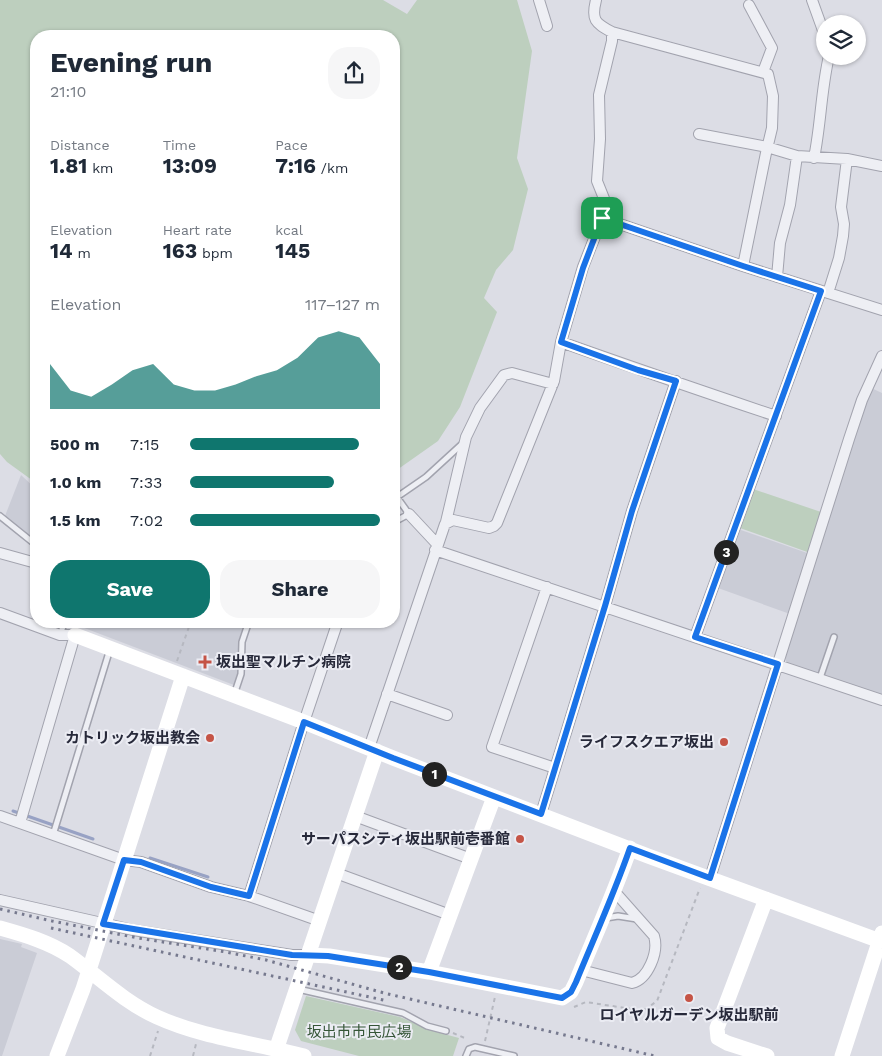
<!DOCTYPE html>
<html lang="en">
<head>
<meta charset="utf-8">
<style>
	body { margin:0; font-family:"Work Sans","Noto Sans JP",sans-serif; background:#f6f6f7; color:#1f2937; height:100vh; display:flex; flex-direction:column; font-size:19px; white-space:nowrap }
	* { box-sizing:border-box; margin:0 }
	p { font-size:16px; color:#747a83 }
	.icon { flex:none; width:28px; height:28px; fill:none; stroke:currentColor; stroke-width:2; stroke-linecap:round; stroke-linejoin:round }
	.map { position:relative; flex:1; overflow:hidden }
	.sheet { position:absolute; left:30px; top:30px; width:370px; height:598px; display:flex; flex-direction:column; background:#fff; border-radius:20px; box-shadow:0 1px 4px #0004 }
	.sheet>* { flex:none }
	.controls { position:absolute; left:816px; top:15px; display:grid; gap:10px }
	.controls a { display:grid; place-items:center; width:50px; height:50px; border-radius:50%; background:#fff; box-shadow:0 1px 4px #0004; font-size:25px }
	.pin { position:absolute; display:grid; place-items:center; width:42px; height:42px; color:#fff; margin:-21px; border-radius:10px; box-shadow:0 2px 8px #0006 }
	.km { position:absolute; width:25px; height:25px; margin:-12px; border-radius:50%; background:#222; color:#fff; font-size:14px; line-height:25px; text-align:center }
	.round { display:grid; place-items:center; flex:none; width:52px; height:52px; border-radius:20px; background:#f6f6f7 }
	.overview { display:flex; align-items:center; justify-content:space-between; height:85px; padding:0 20px }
	h1 { font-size:28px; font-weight:700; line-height:38px }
	.figures { display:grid; grid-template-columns:repeat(3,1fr); gap:8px; height:85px; padding:5px 20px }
	.figures div { display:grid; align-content:center }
	.figures b { font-size:21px; font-weight:700 }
	.figures small { font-size:14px; font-weight:400 }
	.figures p { font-size:14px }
	.chart { height:140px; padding:10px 20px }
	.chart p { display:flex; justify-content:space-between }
	.chart svg { width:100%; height:90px; margin-top:5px; fill:#0f766e; opacity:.7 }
	.button { display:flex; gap:10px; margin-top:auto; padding:10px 20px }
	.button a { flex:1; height:58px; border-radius:20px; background:#0f766e; color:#fff; font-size:20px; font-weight:700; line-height:58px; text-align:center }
	.button a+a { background:#f6f6f7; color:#1f2937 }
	ul { padding:0 20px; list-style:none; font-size:16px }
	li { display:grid; grid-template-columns:80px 60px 1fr; align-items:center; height:38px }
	li i { height:12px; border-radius:6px; background:#0f766e }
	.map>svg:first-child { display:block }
	.built { fill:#caccd6 }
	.green { fill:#bdcfbe }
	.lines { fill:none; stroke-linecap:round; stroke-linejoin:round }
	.stream { stroke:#98a2c4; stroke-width:3 }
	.lane-casing { stroke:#a2a3ae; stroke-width:8 }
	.street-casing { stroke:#a2a3ae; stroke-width:12 }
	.path { stroke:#b6b8c0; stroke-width:2; stroke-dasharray:4 4; stroke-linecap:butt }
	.lane { stroke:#eeeff4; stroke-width:5 }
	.street { stroke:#eeeff4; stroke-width:10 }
	.secondary { stroke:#fff; stroke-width:15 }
	.rail { stroke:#76798e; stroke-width:3; stroke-dasharray:2.5 5; stroke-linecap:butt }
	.route-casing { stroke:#fff; stroke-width:10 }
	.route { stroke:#1a73e8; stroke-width:6 }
	.poi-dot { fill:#c55446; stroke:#ebecf3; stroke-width:2 }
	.labels { text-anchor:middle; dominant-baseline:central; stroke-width:4; stroke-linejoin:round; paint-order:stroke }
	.poi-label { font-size:15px; font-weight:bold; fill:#27293a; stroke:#ebecf3; text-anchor:end }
	.park-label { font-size:15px; fill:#355537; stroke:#ebecf3 }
</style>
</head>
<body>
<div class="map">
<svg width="882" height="1056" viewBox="0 0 882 1056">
	<rect width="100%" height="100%" fill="#dcdde5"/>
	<path class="built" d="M869,387L882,393V697L786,663V650Z
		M21,475L36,489V542L5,516Z
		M738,529L810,554L790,614L718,588Z
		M66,621H245L238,643V671L234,685Z
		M0,939L22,944L21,947L37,953L2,1056H0Z"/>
	<path class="green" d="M0,0H383L407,14L417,0H517L532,51L517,158L528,189L513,250L496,270L484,298L497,312L460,407L438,441L394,472V36H36V483L7,462L0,454Z
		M753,489L824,513L810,553L740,528Z
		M306,996L400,1017L433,1031L459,1038L453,1056H359L301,1041L295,1030Z"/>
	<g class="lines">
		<path class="stream" d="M13,811L93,839
			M150,858L208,877"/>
		<g class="lane-casing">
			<path id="lane" d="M394,493L409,514L394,522
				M397,497L426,477L462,444
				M0,516L36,545
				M60,635L65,621
				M820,678L834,637
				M234,695L241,674L242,642L249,621
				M53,835L110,649
				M606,918L618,916L637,919
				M298,989L403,1013L427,1026L446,1031
				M466,1056L469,1049L475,1047L514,1056"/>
		</g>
		<g class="street-casing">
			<path id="street" d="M539,0L547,26
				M812,0L825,36
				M749,5L772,48L763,72
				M612,32L768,74L773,96L772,128L766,153L743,266
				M699,134L767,147L797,156L847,159L882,166
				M814,158C821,124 821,90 829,56
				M602,218L743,266L882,310
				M777,277L780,243L790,205L797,156
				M828,293L839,258L843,236L844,224L841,207L847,159
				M561,342C632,367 704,392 776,416
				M409,514L437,544
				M446,522L466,437L480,408L504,375L512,373L553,384
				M435,550L882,700
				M0,553L36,563
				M547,587L492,747L555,768
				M0,613L60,635H75L20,823
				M695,637L821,291
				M387,694L447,715
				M369,748L445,524L453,520L489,528L494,526L497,523L554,381L561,342L583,267L607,206L597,181L600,139L599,95L612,41V32C595,23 591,20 596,0
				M541,814L605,606L632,511L676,381
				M0,816L124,860L141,862L211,887L249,896L320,921
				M355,816L471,859
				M336,873L450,915
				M710,878L849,439L862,400L882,356
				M249,896L302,728L338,621
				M0,900L133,930L292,955H309
				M581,970L632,983C648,979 659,952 654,936L615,892"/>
		</g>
		<path class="path" d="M177,661L191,621
			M574,1007L586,1002L638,1010L646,1009L657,1001L700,888
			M453,1033L467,1039
			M485,1041L495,997
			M150,1056L158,1031
			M193,1056L196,1044"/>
		<use href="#lane" class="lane"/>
		<use href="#street" class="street"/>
		<path class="secondary" d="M75,635L304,722L393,758L648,856L880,941
			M766,899L717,1028L718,1038L727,1043L767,1056
			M0,928C25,935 49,942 70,956C99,977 124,1002 157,1017C203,1038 255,1043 304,1056
			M309,955L329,956L429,972L562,998L571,992L576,982C594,938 614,894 630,848
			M429,972L494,797
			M276,1050L377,751
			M57,1056L83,989L183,676
			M842,1056L882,933"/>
		<path class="rail" d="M0,909L52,921L138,938L226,952L266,960L384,993L655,1056
			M51,928L388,1001"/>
	</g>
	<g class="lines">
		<g class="route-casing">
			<path id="route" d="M602,218L743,266L821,291L695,637L778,664L710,878L630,848C614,894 594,938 576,982L571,992L562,998L429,972L328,956L292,955L103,924L124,860L141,862L211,887L249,896L304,722L393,758L541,814L605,606L632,511L676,381L638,370L561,342L583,268Z"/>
		</g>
		<use href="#route" class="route"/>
	</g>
	<g class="poi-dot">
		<path d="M202.5 654.5h5v5h5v5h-5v5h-5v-5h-5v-5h5z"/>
		<circle cx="210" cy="738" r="5"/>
		<circle cx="724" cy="742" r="5"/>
		<circle cx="520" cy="839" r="5"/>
		<circle cx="689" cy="998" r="5"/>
	</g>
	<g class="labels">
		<g class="poi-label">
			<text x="216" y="662" text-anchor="start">坂出聖マルチン病院</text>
			<text x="200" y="738">カトリック坂出教会</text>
			<text x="714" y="742">ライフスクエア坂出</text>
			<text x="510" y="839">サーパスシティ坂出駅前壱番館</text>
			<text x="689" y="1015" text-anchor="middle">ロイヤルガーデン坂出駅前</text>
		</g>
		<g class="park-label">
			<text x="359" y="1032">坂出市市民広場</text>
		</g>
	</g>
</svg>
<div class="controls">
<a><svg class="icon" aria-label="layers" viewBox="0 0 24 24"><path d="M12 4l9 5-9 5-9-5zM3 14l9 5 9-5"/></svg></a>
</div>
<div class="pin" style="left:602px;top:218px;background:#1e9e55"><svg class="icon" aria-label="arrive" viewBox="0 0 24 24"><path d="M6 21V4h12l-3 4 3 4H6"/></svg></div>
<b class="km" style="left:434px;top:774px">1</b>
<b class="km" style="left:399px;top:967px">2</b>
<b class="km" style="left:726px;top:552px">3</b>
<section class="sheet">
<div class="overview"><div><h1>Evening run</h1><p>21:10</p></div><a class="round"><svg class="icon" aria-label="share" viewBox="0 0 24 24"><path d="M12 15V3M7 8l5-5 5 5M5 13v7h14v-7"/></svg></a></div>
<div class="figures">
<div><p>Distance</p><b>1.81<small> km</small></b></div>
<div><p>Time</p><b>13:09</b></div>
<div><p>Pace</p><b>7:16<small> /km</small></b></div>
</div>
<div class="figures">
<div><p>Elevation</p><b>14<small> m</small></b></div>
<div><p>Heart rate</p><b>163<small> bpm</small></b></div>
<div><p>kcal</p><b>145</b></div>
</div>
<div class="chart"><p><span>Elevation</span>117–127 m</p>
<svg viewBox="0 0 160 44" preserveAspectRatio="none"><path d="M0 44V22L10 35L20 38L30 32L40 25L50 22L60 32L70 35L80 35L90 32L100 28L110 25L120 19L130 9L140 6L150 9L160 22V44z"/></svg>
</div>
<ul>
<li><b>500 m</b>7:15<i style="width:89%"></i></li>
<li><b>1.0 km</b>7:33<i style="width:76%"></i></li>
<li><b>1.5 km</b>7:02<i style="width:100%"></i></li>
</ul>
<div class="button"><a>Save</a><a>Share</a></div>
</section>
</div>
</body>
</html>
